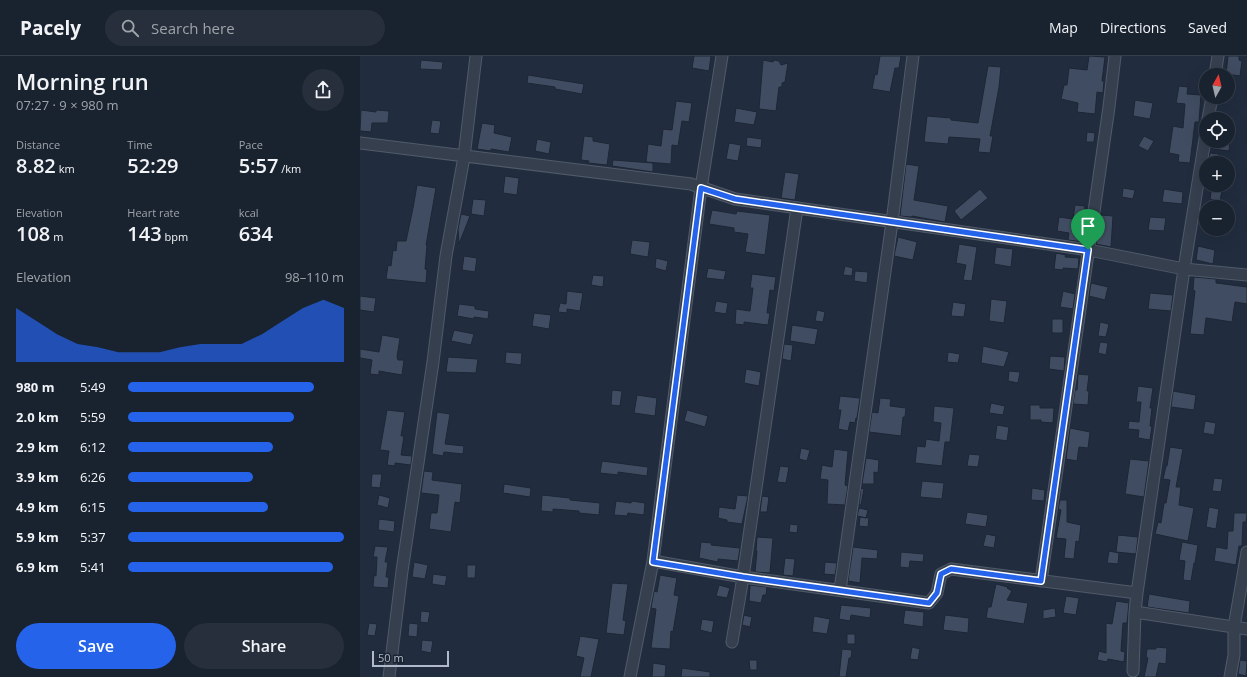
<!DOCTYPE html>
<html lang="en">
<head>
<meta charset="utf-8">
<style>
	body { margin:0; font-family:"Open Sans",sans-serif; background:#262f3b; color:#f1f3f6; height:100vh; display:flex; flex-direction:column; font-size:15px; white-space:nowrap }
	* { box-sizing:border-box; margin:0 }
	p { font-size:13px; color:#9fa4aa }
	.icon { flex:none; width:22px; height:22px; fill:none; stroke:currentColor; stroke-width:2; stroke-linecap:round; stroke-linejoin:round }
	.map { position:relative; flex:1; overflow:hidden }
	.drawer { display:flex; flex-direction:column; background:#19222f; width:360px }
	.drawer>* { flex:none }
	.needle { width:26px; rotate:8deg }
	.tools { position:absolute; left:839px; top:12px; display:grid; gap:8px }
	.tools a { display:grid; place-items:center; width:36px; height:36px; border-radius:50%; background:#19222f; box-shadow:0 4px 16px #0002,0 0 0 1px #373f4b; font-size:20px }
	.scale { position:absolute; left:12px; bottom:10px; width:77px; box-sizing:border-box; padding-left:4px; border:2px solid #b1baca; border-top:0; font-size:11px; line-height:14px; white-space:nowrap; color:#b1baca; -webkit-text-stroke:3px #1b2433; paint-order:stroke }
	.pin { position:absolute; display:grid; place-items:center; width:34px; height:34px; color:#fff; margin:-41px -17px; border-radius:50% 50% 50% 0; rotate:-45deg; box-shadow:0 0 4px #0007 }
	.pin .icon { rotate:45deg }
	.round { display:grid; place-items:center; flex:none; width:42px; height:42px; border-radius:21px; background:#262f3b }
	.overview { display:flex; align-items:center; justify-content:space-between; height:68px; padding:0 16px }
	h1 { font-size:22px; font-weight:600; line-height:30px }
	.metrics { display:grid; grid-template-columns:repeat(3,1fr); gap:6px; height:68px; padding:4px 16px }
	.metrics div { display:grid; align-content:center }
	.metrics b { font-size:20px; font-weight:600 }
	.metrics small { font-size:11px; font-weight:400 }
	.metrics p { font-size:11px }
	.chart { height:112px; padding:8px 16px }
	.chart p { display:flex; justify-content:space-between }
	.chart svg { width:100%; height:72px; margin-top:4px; fill:#2563eb; opacity:.7 }
	.primary-button { display:flex; gap:8px; margin-top:auto; padding:8px 16px }
	.primary-button a { flex:1; height:46px; border-radius:24px; background:#2563eb; color:#fff; font-size:16px; font-weight:600; line-height:46px; text-align:center }
	.primary-button a+a { background:#262f3b; color:#f1f3f6 }
	ul { padding:0 16px; list-style:none; font-size:13px }
	li { display:grid; grid-template-columns:64px 48px 1fr; align-items:center; height:30px }
	li i { height:10px; border-radius:5px; background:#2563eb }
	header { display:flex; align-items:center; gap:24px; box-sizing:border-box; height:56px; padding:0 20px; background:#19222f; border-bottom:1px solid #373f4b }
	header strong { font-size:19px }
	nav { display:flex; gap:22px; margin-inline-start:auto; font-size:14px }
	.search { width:280px; height:36px; background:#262f3b; display:flex; align-items:center; gap:10px; box-sizing:border-box; padding:0 14px; border-radius:22px; color:#9fa4aa; font-size:15px }
	main { display:flex; flex:1; min-height:0 }
	.map>svg:first-child { display:block }
	.building { fill:#404c61; stroke:#1d2635 }
	.lines { fill:none; stroke-linecap:round; stroke-linejoin:round }
	.street-casing { stroke:#515a69; stroke-width:13 }
	.street { stroke:#353f4e; stroke-width:11 }
	.route-casing { stroke:#fff; stroke-width:8 }
	.route { stroke:#2563eb; stroke-width:5 }
</style>
</head>
<body>
<header>
<strong>Pacely</strong>
<div class="search"><svg class="icon" aria-label="search" viewBox="0 0 24 24"><circle cx="10" cy="10" r="6"/><path d="M15 15l6 6"/></svg>Search here</div>
<nav><a>Map</a><a>Directions</a><a>Saved</a></nav>
</header>
<main>
<section class="drawer">
<div class="overview"><div><h1>Morning run</h1><p>07:27 · 9 × 980 m</p></div><a class="round"><svg class="icon" aria-label="share" viewBox="0 0 24 24"><path d="M12 15V3M7 8l5-5 5 5M5 13v7h14v-7"/></svg></a></div>
<div class="metrics">
<div><p>Distance</p><b>8.82<small> km</small></b></div>
<div><p>Time</p><b>52:29</b></div>
<div><p>Pace</p><b>5:57<small> /km</small></b></div>
</div>
<div class="metrics">
<div><p>Elevation</p><b>108<small> m</small></b></div>
<div><p>Heart rate</p><b>143<small> bpm</small></b></div>
<div><p>kcal</p><b>634</b></div>
</div>
<div class="chart"><p><span>Elevation</span>98–110 m</p>
<svg viewBox="0 0 160 44" preserveAspectRatio="none"><path d="M0 44V11L10 19L20 27L30 33L40 35L50 38L60 38L70 38L80 35L90 33L100 33L110 33L120 27L130 19L140 11L150 6L160 11V44z"/></svg>
</div>
<ul>
<li><b>980 m</b>5:49<i style="width:86%"></i></li>
<li><b>2.0 km</b>5:59<i style="width:77%"></i></li>
<li><b>2.9 km</b>6:12<i style="width:67%"></i></li>
<li><b>3.9 km</b>6:26<i style="width:58%"></i></li>
<li><b>4.9 km</b>6:15<i style="width:65%"></i></li>
<li><b>5.9 km</b>5:37<i style="width:100%"></i></li>
<li><b>6.9 km</b>5:41<i style="width:95%"></i></li>
</ul>
<div class="primary-button"><a>Save</a><a>Share</a></div>
</section>
<div class="map">
<svg width="887" height="621" viewBox="0 0 887 621">
	<rect width="100%" height="100%" fill="#212d3f"/>
	<path class="building" d="M334,0H351L349,15L332,12Z
		M520,0H541L539,12H535L530,36L512,33L515,18L517,19Z
		M729,0L745,1L742,25H744L743,37L737,36L735,58L717,56L718,47L701,43L704,29H707L709,12L727,14Z
		M868,0H879V4L882,5L880,20L866,18Z
		M61,4L83,6L82,14L60,13Z
		M403,4L413,6L414,4L419,5L421,9L428,7L425,26L422,27V31H419L416,55L399,53Z
		M628,10L641,11L639,31L630,80H633L630,97L618,96L620,83L589,81L588,88L564,86L567,60L591,62V64L618,67Z
		M168,19L224,28L222,38L195,33V31L167,27Z
		M819,30L828,31L827,38L841,39L839,66H835L830,107L818,106L819,99L809,97L813,70L823,72L825,48L816,47Z
		M775,44L793,47L790,63L773,60Z
		M316,45L332,47L329,66L322,65L318,90L312,89L311,108L286,106L288,88L301,90L303,73L312,74Z
		M376,52L397,56L394,69L374,66Z
		M1,54L16,56V54L29,55L28,67H12L11,76L0,75Z
		M72,64L81,65L79,78L70,77Z
		M122,67L135,69L134,77L152,81L149,96L131,93V95L117,93Z
		M727,76L735,77L734,86H726Z
		M224,80L233,81V85L250,88L247,109L228,107L229,105L221,104Z
		M784,80L794,85L788,95L778,90Z
		M387,81L402,83L401,92L386,90Z
		M177,83L191,86L189,98L175,95Z
		M854,85H870L869,95L853,93Z
		M369,87L381,89L378,105L366,103Z
		M850,97L859,98L857,107H848Z
		M253,104L293,107V116L252,110Z
		M546,108L559,110L554,144L588,150L585,166L552,160V161L540,160Z
		M425,116L439,118L435,144L421,142Z
		M145,120L159,122L157,139L143,137Z
		M57,129L76,132L66,189H67L65,213L67,214L66,227L26,223L28,209L31,210L33,194L36,195L37,185H46L53,152Z
		M852,129H863L860,145L850,143Z
		M763,132L775,134L773,143L762,141Z
		M620,133L628,142L601,164L594,155Z
		M804,133L823,136L822,148L802,146Z
		M113,143L126,144L124,160L111,158Z
		M715,149L725,150L724,166H725L723,186L708,184L709,177L697,175L699,161L713,163Z
		M352,154L376,158L377,155L410,159L405,199L385,196L388,178L374,176V172L349,168Z
		M101,158L110,160L99,188L98,173Z
		M741,159L753,160L751,191L736,188Z
		M790,161L806,162L804,175L788,174Z
		M538,181L557,186L553,204L534,200Z
		M272,184L290,186L288,201L270,198Z
		M599,188L617,191L612,225L603,224L606,209L596,207Z
		M838,190L855,194L853,208L836,204Z
		M636,191L653,193L651,211L634,208Z
		M696,197L706,199L705,201L719,202L718,213L703,212V214L694,213Z
		M104,200L117,202L115,216L102,214Z
		M296,202L308,205L306,215L295,212Z
		M485,210L493,212L492,220L483,219Z
		M348,212L366,215L364,224L346,222Z
		M495,215L508,216L507,227L494,225Z
		M392,218L416,221L414,235L410,234L407,257H410L408,269L384,266V269L375,268L376,253L390,255L393,232H390Z
		M233,219L244,220L243,231L231,229Z
		M834,221L856,223V227L887,231V248L875,246L872,266L846,262L844,279L830,278L835,235L833,234Z
		M731,227L748,231L745,244L729,240Z
		M207,235L223,237L220,255L207,253V257L198,256L200,247L206,248Z
		M703,235L715,238L713,253L700,251Z
		M790,237L813,239L811,255L788,253Z
		M0,240L16,242L14,256L0,254Z
		M631,243L647,245L644,267L629,265Z
		M356,245L368,247L366,258L354,256Z
		M593,246L606,248L604,261L591,260Z
		M99,248L115,250V253L129,255L128,263L114,261V263L97,260Z
		M457,254L465,256L463,266L455,265Z
		M174,257L191,259L189,273L172,270Z
		M692,263H703V277H692Z
		M740,266L749,268L746,281L738,280Z
		M432,269L458,273L455,289L430,285Z
		M94,274L114,278L111,289L91,285Z
		M22,279L40,282L37,301L38,304H44L42,319L19,315V319L10,318L12,304L0,302V293L19,296Z
		M740,286L748,287L746,299L738,297Z
		M424,288L433,289L431,305L422,303Z
		M623,290L649,296L644,311L621,307Z
		M146,296L162,297L161,309L145,307Z
		M588,296L600,298L598,307L587,306Z
		M690,300L705,301L704,315L689,313Z
		M88,301L118,303L116,317L86,316Z
		M386,313L401,316L399,330L384,327Z
		M649,315L660,316L658,327L648,325Z
		M718,318L729,319L727,335H729L728,349L713,348L715,334H717Z
		M778,330L793,332L790,352H792L790,370H792L790,384L778,382L779,374L768,373L769,365L779,366L781,346H776Z
		M252,334L262,335L260,350L251,349Z
		M813,335L836,339L834,354L811,351Z
		M277,339L297,342L295,360L274,357Z
		M480,340L500,342L497,362H496L495,367L490,366L488,375L478,373L481,354H478Z
		M520,342L531,343L530,350L546,352L545,361H543L541,380L509,376L512,356L518,357Z
		M631,347L645,350L643,359L629,357Z
		M670,349H680V352H694L693,367L681,366V364H670Z
		M574,350L594,352L590,386H585L582,410L555,407L557,390L565,391L566,383L579,385L581,367L573,366Z
		M27,354L45,356L41,380H44L41,399L52,400L51,409L35,407V410L27,409L29,395L20,394Z
		M327,354L348,360L345,371L324,365Z
		M77,356L90,358L85,388L104,390L103,398L84,396L83,400L72,398Z
		M845,365L856,367L854,379L843,377Z
		M637,369L649,371L647,385L635,383Z
		M710,372L730,376L728,392L719,391L717,405L706,403Z
		M810,391L823,393L816,431H821L819,449L834,452L828,485L795,478L798,466L801,467L804,447H806L810,424L803,423L806,410H807Z
		M441,392L450,394L447,405L439,403Z
		M474,393L488,395L485,429L488,430L485,449L467,448L468,424L460,423L462,409L472,411Z
		M609,398L620,399L618,411L607,410Z
		M506,402L519,404L518,417L514,416V428H502Z
		M770,403L789,405L784,441L765,438Z
		M242,405L288,411L287,420L258,416V419L240,417Z
		M420,410L429,411L426,427L417,426Z
		M64,415L73,416L72,424L102,428L100,447L95,446L91,476L69,473L71,457H77L79,439L61,437Z
		M12,418H22L20,432L11,431Z
		M854,422L863,423L861,436L852,435Z
		M562,425L584,427L582,443L560,441Z
		M144,428L171,432L170,441L143,437Z
		M501,432L504,433L501,449H499Z
		M672,432L685,434L684,445L671,444Z
		M19,439L30,442L28,452L17,449Z
		M182,439L210,442V444L240,447L239,459L219,457V455L193,453V456L181,455Z
		M377,439L388,440L382,468L367,466V464L358,462L359,451L375,453Z
		M402,440L409,441L407,456H400Z
		M700,444H707V466L721,469L719,486L716,485L714,503L704,502L706,483L696,482L701,454L698,453Z
		M256,445L271,447L272,445L285,447L284,459L268,457L267,460L254,459Z
		M849,451L859,453L856,473L846,471Z
		M499,452L508,454L506,462L497,460Z
		M607,456L628,459L626,471L605,468Z
		M874,457H887L886,466H883L882,490H879L876,509L854,505L856,491L867,493L868,475H873Z
		M500,461L509,462L508,471L499,470Z
		M19,463L35,465L34,476L18,474Z
		M430,468L438,469L437,477L429,476Z
		M626,478L636,480L634,492L623,490Z
		M758,479L778,481L776,498L756,496Z
		M397,481L413,482L410,517L395,516L397,495H396Z
		M341,486L352,487L351,489L380,492L378,505L358,503V506L339,502Z
		M822,486L838,489L835,507H834L831,525L823,524L825,505L819,504Z
		M15,490L28,491L25,506H28L26,521H29L28,532L13,531L14,519L16,520L17,501H13Z
		M493,491L518,494L517,503L502,502L500,527L488,525Z
		M749,495L759,497L758,508L747,507Z
		M541,496L564,498L563,506L550,505L549,512L540,511Z
		M425,502L435,503L433,520L423,519Z
		M54,506L68,509L65,523L52,521Z
		M465,506L477,507L475,519L464,518Z
		M107,509H116L115,522H107Z
		M73,518L87,520L85,530L72,528Z
		M300,519L317,522L314,539L319,540L313,576L311,575L310,593L291,592L296,553L291,552L294,535L297,536Z
		M252,527L268,528L263,564L266,565L264,579L246,577Z
		M636,528L648,531L647,532L652,535L647,544L668,547L664,568L626,562L628,551H631Z
		M359,529L370,532L367,542L356,540Z
		M390,529L407,531L406,539H403L401,547L389,545Z
		M789,538L830,545L829,557L787,551Z
		M706,540L719,542L716,559L703,557Z
		M756,545L769,547L767,567H763L761,595L765,596L764,606L748,603L747,606L737,604L739,595L746,597V567L752,568Z
		M481,549L511,552L510,562L491,559L490,565L479,563Z
		M695,552L696,561L683,563V554Z
		M545,554L564,556L563,571L543,568Z
		M61,555L70,556L68,567L60,566Z
		M384,559L392,561L390,571L382,569Z
		M585,559L609,562L608,577L583,574Z
		M454,560L470,563L467,578L452,576Z
		M342,563L354,565L352,577L340,574Z
		M9,567L17,568L15,580L7,579Z
		M49,567L58,568L57,581L48,580Z
		M487,578H495V588H487Z
		M220,580L239,583L231,621H220L224,602L216,600Z
		M62,584L73,585L71,597L61,595Z
		M552,591L560,593L558,604L550,603Z
		M796,591L807,592L806,608L799,607L796,621H784L788,602L786,601L787,593H796Z
		M482,593L492,594L491,602H489L486,621H479Z
		M389,604H397V614H390Z
		M880,604L887,605L886,620L878,618Z
		M293,607L306,609L305,621H292Z
		M322,612L350,616V621H321Z"/>
	<g class="lines">
		<g class="street-casing">
			<path id="street" d="M855,19L858,0
				M848,63L852,41
				M0,87L331,128L375,143L729,194L824,213L887,219
				M293,505L383,521L569,547L577,537L581,518L591,513L777,537L775,556L887,573
				M681,525L749,51L755,0
				M480,534L532,166L553,0
				M777,537L824,213L846,77
				M372,586L383,521L437,152
				M773,615L775,556
				M29,621L42,515L73,306L86,200L104,101L116,0
				M270,621L293,505L341,132L362,0
				M870,621L874,599V571L887,496"/>
		</g>
		<use href="#street" class="street"/>
	</g>
	<g class="lines">
		<g class="route-casing">
			<path id="route" d="M341,132L375,143L728,194L681,525L591,513L581,518L577,537L569,547L383,521L293,506Z"/>
		</g>
		<use href="#route" class="route"/>
	</g>
</svg>
<div class="tools">
<a><svg class="needle" viewBox="-14 -14 28 28"><path d="M0-13l5 13h-10z" fill="#e53935"/><path d="M0 13l5-13h-10z" fill="#9fa4aa"/></svg></a>
<a><svg class="icon" aria-label="locate" viewBox="0 0 24 24"><circle cx="12" cy="12" r="6"/><path d="M12 2v4M12 18v4M2 12h4M18 12h4"/></svg></a>
<a>+</a>
<a>−</a>
</div>
<div class="scale">50 m</div>
<div class="pin" style="left:728px;top:194px;background:#1e9e55"><svg class="icon" aria-label="arrive" viewBox="0 0 24 24"><path d="M6 21V4h12l-3 4 3 4H6"/></svg></div>
</div>
</main>
</body>
</html>
